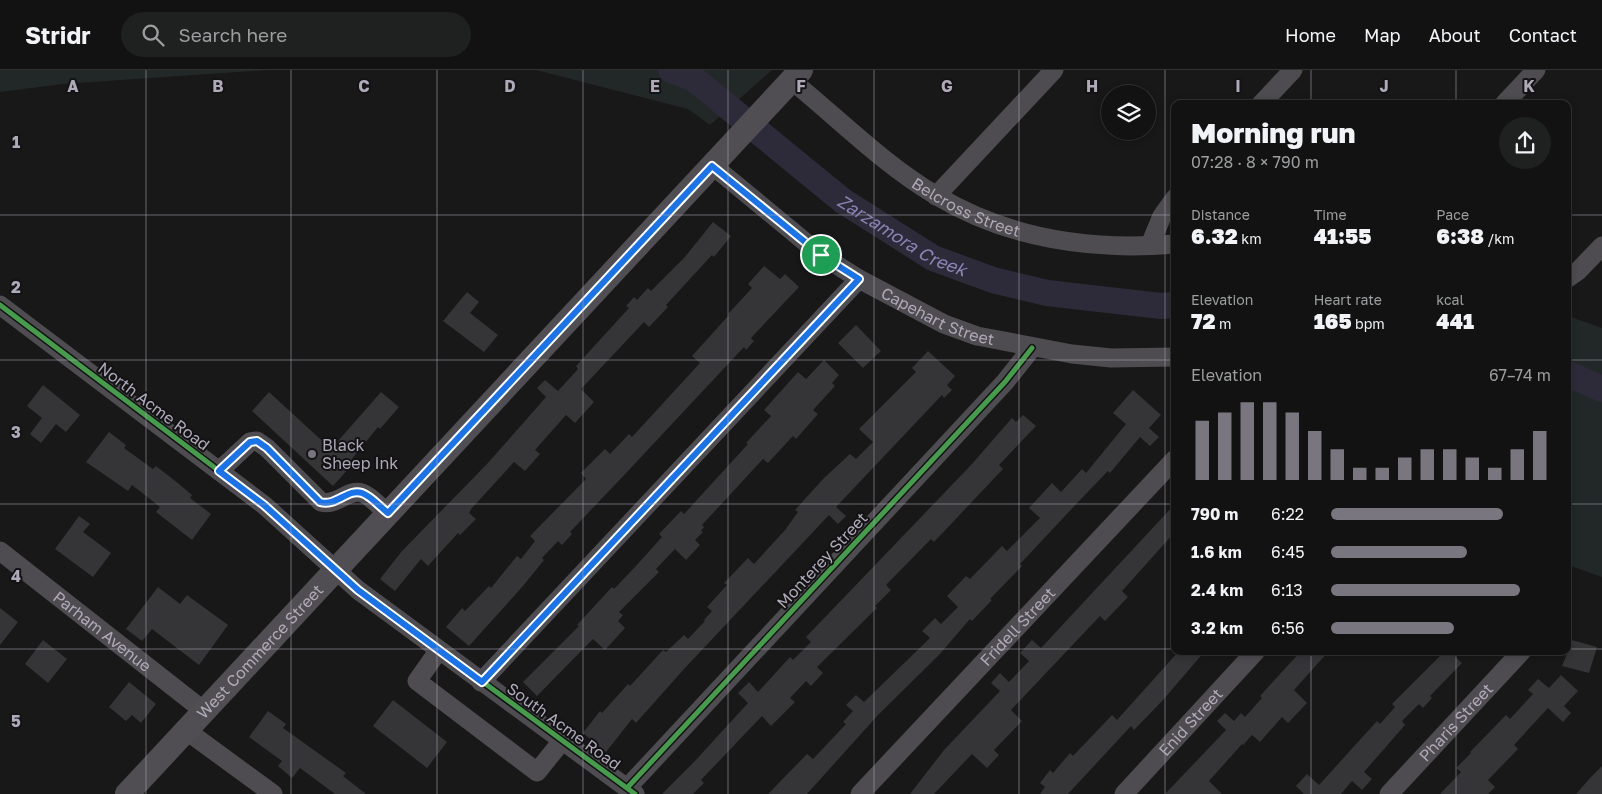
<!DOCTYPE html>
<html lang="en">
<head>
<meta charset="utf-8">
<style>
	body { margin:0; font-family:"Golos Text",sans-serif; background:#1f2020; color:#f1f3f6; height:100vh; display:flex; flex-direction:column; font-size:19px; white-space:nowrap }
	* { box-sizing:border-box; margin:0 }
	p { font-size:16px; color:#9c9e9f }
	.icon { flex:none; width:28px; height:28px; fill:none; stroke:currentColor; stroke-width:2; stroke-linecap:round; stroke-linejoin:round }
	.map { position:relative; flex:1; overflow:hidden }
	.details { position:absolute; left:1171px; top:30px; width:400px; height:555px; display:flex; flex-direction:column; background:#121212; border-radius:10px; box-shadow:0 2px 8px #0003,0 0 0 1px #313232 }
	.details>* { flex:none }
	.fabs { position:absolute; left:1101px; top:15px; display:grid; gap:10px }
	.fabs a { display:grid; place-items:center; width:55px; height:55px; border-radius:50%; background:#121212; box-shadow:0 2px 8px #0003,0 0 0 1px #313232; font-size:25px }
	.pin { position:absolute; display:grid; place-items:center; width:42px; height:42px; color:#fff; margin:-21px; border:2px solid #fff; border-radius:50%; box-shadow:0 1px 5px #0007 }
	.round { display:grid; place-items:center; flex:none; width:52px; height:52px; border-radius:26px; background:#1f2020 }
	.head { display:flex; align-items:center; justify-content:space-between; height:85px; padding:0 20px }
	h1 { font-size:28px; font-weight:800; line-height:38px }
	.figures { display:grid; grid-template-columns:repeat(3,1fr); gap:8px; height:85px; padding:5px 20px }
	.figures div { display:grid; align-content:center }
	.figures b { font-size:21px; font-weight:800 }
	.figures small { font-size:14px; font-weight:400 }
	.figures p { font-size:14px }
	.chart { height:140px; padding:10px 20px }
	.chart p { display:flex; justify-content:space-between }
	.chart svg { width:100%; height:90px; margin-top:5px; stroke:#7a7680; stroke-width:6 }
	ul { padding:0 20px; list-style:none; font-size:16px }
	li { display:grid; grid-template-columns:80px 60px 1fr; align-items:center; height:38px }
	li i { height:12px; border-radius:6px; background:#7a7680 }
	header { display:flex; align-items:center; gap:30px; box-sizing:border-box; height:70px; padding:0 25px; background:#121212; border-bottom:1px solid #313232 }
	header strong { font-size:24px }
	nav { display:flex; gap:28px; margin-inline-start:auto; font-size:18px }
	.search { width:350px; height:45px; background:#1f2020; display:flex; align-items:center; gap:12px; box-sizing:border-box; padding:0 18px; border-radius:28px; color:#9c9e9f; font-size:19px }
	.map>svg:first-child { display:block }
	.green { fill:#222827 }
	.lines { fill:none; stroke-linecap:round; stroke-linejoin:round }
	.river { stroke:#2d2b39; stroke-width:26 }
	.building { fill:#353436 }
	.minor { stroke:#4e4c50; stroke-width:19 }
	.major { stroke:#504e52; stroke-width:24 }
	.cycleway-casing { stroke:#131214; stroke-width:8 }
	.cycleway { stroke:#469c4c; stroke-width:5 }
	.route-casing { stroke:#fff; stroke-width:10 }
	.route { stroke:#1a73e8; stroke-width:6 }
	.grid { fill:none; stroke:#afa9b8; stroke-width:1; stroke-opacity:0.55 }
	.poi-dot { fill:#7a7680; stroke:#131214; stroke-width:2 }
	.labels { text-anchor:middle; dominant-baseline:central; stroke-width:4; stroke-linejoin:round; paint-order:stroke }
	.street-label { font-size:16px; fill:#afa9b8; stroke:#131214 }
	.poi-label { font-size:16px; fill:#afa9b8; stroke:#131214; text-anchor:start }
	.water-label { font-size:18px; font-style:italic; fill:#8a82b2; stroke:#131214 }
	.grid-label { font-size:16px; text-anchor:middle; font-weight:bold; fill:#afa9b8; stroke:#131214; stroke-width:4; stroke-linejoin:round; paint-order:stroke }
</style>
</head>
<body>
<header>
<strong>Stridr</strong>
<div class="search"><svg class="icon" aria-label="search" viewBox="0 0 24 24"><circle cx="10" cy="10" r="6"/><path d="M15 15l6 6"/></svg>Search here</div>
<nav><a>Home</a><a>Map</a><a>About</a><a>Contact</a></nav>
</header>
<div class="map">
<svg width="1602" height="724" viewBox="0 0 1602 724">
	<rect width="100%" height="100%" fill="#181818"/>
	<path class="green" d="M0,0H268L63,14L0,22Z
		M536,0H772L710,55L688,39Z
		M1568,246L1602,258V507L1568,495Z"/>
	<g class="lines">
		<g class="river">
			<path id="s1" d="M671,0L694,9L843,131L933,188L993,210L1047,223L1161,236L1175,235"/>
			<path d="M1568,304L1602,319"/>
		</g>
	</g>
	<path class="building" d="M713,152L731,166L714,187L712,185L666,235L668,237L649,257L644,252L581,319L594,332L575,353L566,345L535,380L540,384L525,401L514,392L472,438L469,443L476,449L460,465L458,463L428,496L421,489L395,521L380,509L402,481L487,394L546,327L537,318L545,310L558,321L578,299L576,296L629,238L626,236L634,227L637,230L648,218L651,221L684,188Z
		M764,196L780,209L785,204L799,217L751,268L754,271L746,280L744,277L628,401L570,462L572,464L562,475L558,471L542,488L544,490L523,516L469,576L446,557L462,538L465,541L489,516L491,518L517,486L521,489L535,471L530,466L586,409L581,403L605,379L610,384L629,364L632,367L700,293L692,286L729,245L728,244L752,218L748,214Z
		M467,222L479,232L470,243L498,265L484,282L443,251Z
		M856,255L881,281L863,298L838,273Z
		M928,281L955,306L947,315L952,320L944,328L942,325L836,437L846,446L838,454L829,445L684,599L636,653L632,649L606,682L583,663L600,641L602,643L628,614L630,616L663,580L666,582L684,565L688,569L705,551L704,550L712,541L707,537L727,515L724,513L748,488L754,494L785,460L798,442L795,440L824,408L850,384L856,389L873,372L859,359L916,302L912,298Z
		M824,290L839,305L832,313L835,316L813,340L818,344L796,369L793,366L768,393L763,389L702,455L704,457L701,461L703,462L695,470L700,475L686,490L675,479L656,499L659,502L619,542L623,545L618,551L625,558L605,580L593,569L537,626L523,612L579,556L577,555L612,517L614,519L635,497L662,467L659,464L681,441L684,444L748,374L746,373L771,346L764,340L798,302L806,309Z
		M43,315L80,345L66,362L56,354L41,373L30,364L42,348L27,336Z
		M1133,320L1161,345L1149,358L1159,367L1150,376L1140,367L1110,403L1108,401L1081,429L1020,494L1022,496L990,529L992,530L972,551L970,549L939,585L878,645L807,724H768L807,684L813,689L846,654L843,652L853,641L846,635L856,625L864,632L930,568L922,561L935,548L941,554L958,537L947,526L966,506L970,509L1002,476L1007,481L1040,448L1029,438L1052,413L1061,422L1082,399L1086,403L1126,354L1113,343Z
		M269,322L331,379L381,322L399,337L380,359L378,357L347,395L350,397L333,416L252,341Z
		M1023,345L1036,356L999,395L1003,399L934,472L931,469L886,515L891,520L875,536L877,538L817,597L823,603L811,616L806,611L790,628L795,632L771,656L762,646L701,710L704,713L693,724H662L693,693L748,633L738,623L749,612L758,622L790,587L793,590L811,572L806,567L854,517L971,395L1012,348L1016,352Z
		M109,362L126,375L124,378L153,399L156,396L179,414L192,425L190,428L211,444L192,470L156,442L160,437L132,415L128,421L86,392Z
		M1175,434V462L1122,521L1128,527L1105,551L1100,546L1011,640L1022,651L994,680L999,685L987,698L972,684L934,724H910L944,680L1000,621L991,613L1000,603L1009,612L1029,591L1020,583L1032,570L1041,578Z
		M79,446L90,454L83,462L111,483L93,507L55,479Z
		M158,517L180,534L187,525L228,555L199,595L152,559L142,571L126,559Z
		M0,538L18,552L0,575Z
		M1568,569L1597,577L1589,603L1562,596L1568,581Z
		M43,570L67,589L48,613L25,594Z
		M1179,581H1205L1163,630L1134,660L1131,656L1068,724H1040L1045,717L1040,713L1050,700L1053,703L1070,683L1073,686L1112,645L1117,650Z
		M1301,581H1329L1294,620L1307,633L1288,653L1282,647L1260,672L1252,665L1243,675L1242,674L1209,711L1222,724H1165L1226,660L1217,651L1225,643L1234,651L1241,643L1245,647L1262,628L1260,626Z
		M1445,581H1449L1462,593L1430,626L1432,628L1423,638L1419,634L1402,651L1405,655L1364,702L1372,709L1362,720L1352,711L1341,724H1304L1296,716L1307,704L1319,715L1377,651L1380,654L1395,637L1392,634Z
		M1561,605L1578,621L1564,636L1571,643L1563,652L1548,638L1514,675L1518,679L1488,710L1495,717L1488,724H1440L1461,702L1456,698L1471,683L1470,682L1506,645L1510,649L1533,624L1528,620L1538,609L1549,618Z
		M129,612L156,634L141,653L132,645L126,651L109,637Z
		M393,630L447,672L427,698L373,656Z
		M268,641L286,654L283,658L346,703L343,706L366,724H335L300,698L292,708L278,696L282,691L249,667Z
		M1602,696V724H1576L1591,707Z"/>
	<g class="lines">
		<g class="minor">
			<path id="s2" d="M791,10C839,49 884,95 937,126C1009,169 1093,181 1175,174"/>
			<path d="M1261,34L1293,0"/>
			<path d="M1504,34L1536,0"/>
			<path id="s3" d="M712,95L821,185L859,209L944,254L977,266L1072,284L1111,288L1175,287"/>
			<path d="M936,126L1054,0"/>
			<path d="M1150,175L1162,146L1175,128"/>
			<path d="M1568,208L1578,201L1602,176"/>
			<path d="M0,235L264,435L358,520L635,724"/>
			<path d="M219,401L250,372L257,371L267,378L321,432C336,437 349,418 362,423C371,426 380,437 387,443"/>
			<path id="s4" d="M0,481L204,641"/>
			<path d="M439,580L417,611L537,702L562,671"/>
			<path d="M481,612L859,209"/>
			<path d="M187,661L273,724"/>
			<path d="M627,718L1005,312L1032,278"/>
			<path id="s5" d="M860,724L1175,389"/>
			<path id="s6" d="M1124,724L1256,581"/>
			<path id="s7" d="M1389,724L1522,581"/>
		</g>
		<path class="major" id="s8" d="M127,724L801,0"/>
		<g class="cycleway-casing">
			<path id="cycleway" d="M0,235L264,435L358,520L635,724
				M481,612L859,209
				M627,718L1005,312L1032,278"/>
		</g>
		<use href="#cycleway" class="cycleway"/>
	</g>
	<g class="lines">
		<g class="route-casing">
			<path id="route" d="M712,96L821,185L859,209L482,612L358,520L264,435L219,401L250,372L257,371L267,378L320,432C336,437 348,418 362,423C371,426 380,437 388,443Z"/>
		</g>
		<use href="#route" class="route"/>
	</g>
	<path class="grid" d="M146,0V724M291,0V724M437,0V724M583,0V724M728,0V724M874,0V724M1019,0V724M1165,0V724M1311,0V34M1456,0V34M0,145H1175M1568,145H1602M0,290H1175M1568,290H1602M0,434H1175M1568,434H1602M0,579H1175M1568,579H1602M1311,581V724M1456,581V724"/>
	<circle class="poi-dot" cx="312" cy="384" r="5"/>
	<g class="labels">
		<g class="street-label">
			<text stroke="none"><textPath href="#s2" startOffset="218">Belcross Street</textPath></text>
			<text stroke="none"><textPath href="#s3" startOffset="274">Capehart Street</textPath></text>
			<text transform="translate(154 336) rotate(37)">North Acme Road</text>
			<text transform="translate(822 490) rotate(-47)">Monterey Street</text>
			<text stroke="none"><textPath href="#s5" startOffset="230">Fridell Street</textPath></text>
			<text stroke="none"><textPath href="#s4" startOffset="130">Parham Avenue</textPath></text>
			<text stroke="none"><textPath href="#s8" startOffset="195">West Commerce Street</textPath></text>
			<text stroke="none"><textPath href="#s6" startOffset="98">Enid Street</textPath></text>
			<text stroke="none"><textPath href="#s7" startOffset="98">Pharis Street</textPath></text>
			<text transform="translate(564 656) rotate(36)">South Acme Road</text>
		</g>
		<g class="poi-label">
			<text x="322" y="375">Black<tspan x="322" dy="18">Sheep Ink</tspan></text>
		</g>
		<g class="water-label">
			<text stroke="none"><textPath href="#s1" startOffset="286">Zarzamora Creek</textPath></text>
		</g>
	</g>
	<g class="grid-label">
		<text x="73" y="22">A</text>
		<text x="218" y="22">B</text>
		<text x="364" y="22">C</text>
		<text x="510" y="22">D</text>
		<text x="655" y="22">E</text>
		<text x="801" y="22">F</text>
		<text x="947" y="22">G</text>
		<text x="1092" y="22">H</text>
		<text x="1238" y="22">I</text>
		<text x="1384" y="22">J</text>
		<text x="1529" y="22">K</text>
		<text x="16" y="78">1</text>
		<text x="16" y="223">2</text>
		<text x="16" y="368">3</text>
		<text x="16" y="512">4</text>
		<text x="16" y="657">5</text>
	</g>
</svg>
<div class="fabs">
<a><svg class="icon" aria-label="layers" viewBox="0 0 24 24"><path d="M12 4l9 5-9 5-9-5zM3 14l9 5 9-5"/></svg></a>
</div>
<div class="pin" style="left:821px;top:185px;background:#1e9e55"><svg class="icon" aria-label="arrive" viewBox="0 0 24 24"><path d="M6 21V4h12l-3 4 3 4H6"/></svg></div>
<section class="details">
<div class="head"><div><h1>Morning run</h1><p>07:28 · 8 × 790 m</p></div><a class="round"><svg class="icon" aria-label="share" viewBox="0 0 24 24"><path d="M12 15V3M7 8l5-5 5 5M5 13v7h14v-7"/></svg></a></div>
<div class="figures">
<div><p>Distance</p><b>6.32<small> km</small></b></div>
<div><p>Time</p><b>41:55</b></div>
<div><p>Pace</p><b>6:38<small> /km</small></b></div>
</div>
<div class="figures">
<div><p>Elevation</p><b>72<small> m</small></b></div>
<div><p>Heart rate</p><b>165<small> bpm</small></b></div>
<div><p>kcal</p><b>441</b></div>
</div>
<div class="chart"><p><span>Elevation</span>67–74 m</p>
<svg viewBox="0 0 160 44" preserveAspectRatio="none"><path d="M5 44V15M15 44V11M25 44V6M35 44V6M45 44V11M55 44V20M65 44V29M75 44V38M85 44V38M95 44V33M105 44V29M115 44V29M125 44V33M135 44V38M145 44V29M155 44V20"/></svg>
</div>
<ul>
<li><b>790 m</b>6:22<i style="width:78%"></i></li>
<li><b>1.6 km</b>6:45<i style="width:62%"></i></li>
<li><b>2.4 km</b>6:13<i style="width:86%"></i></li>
<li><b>3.2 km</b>6:56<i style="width:56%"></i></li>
</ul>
</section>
</div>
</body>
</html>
